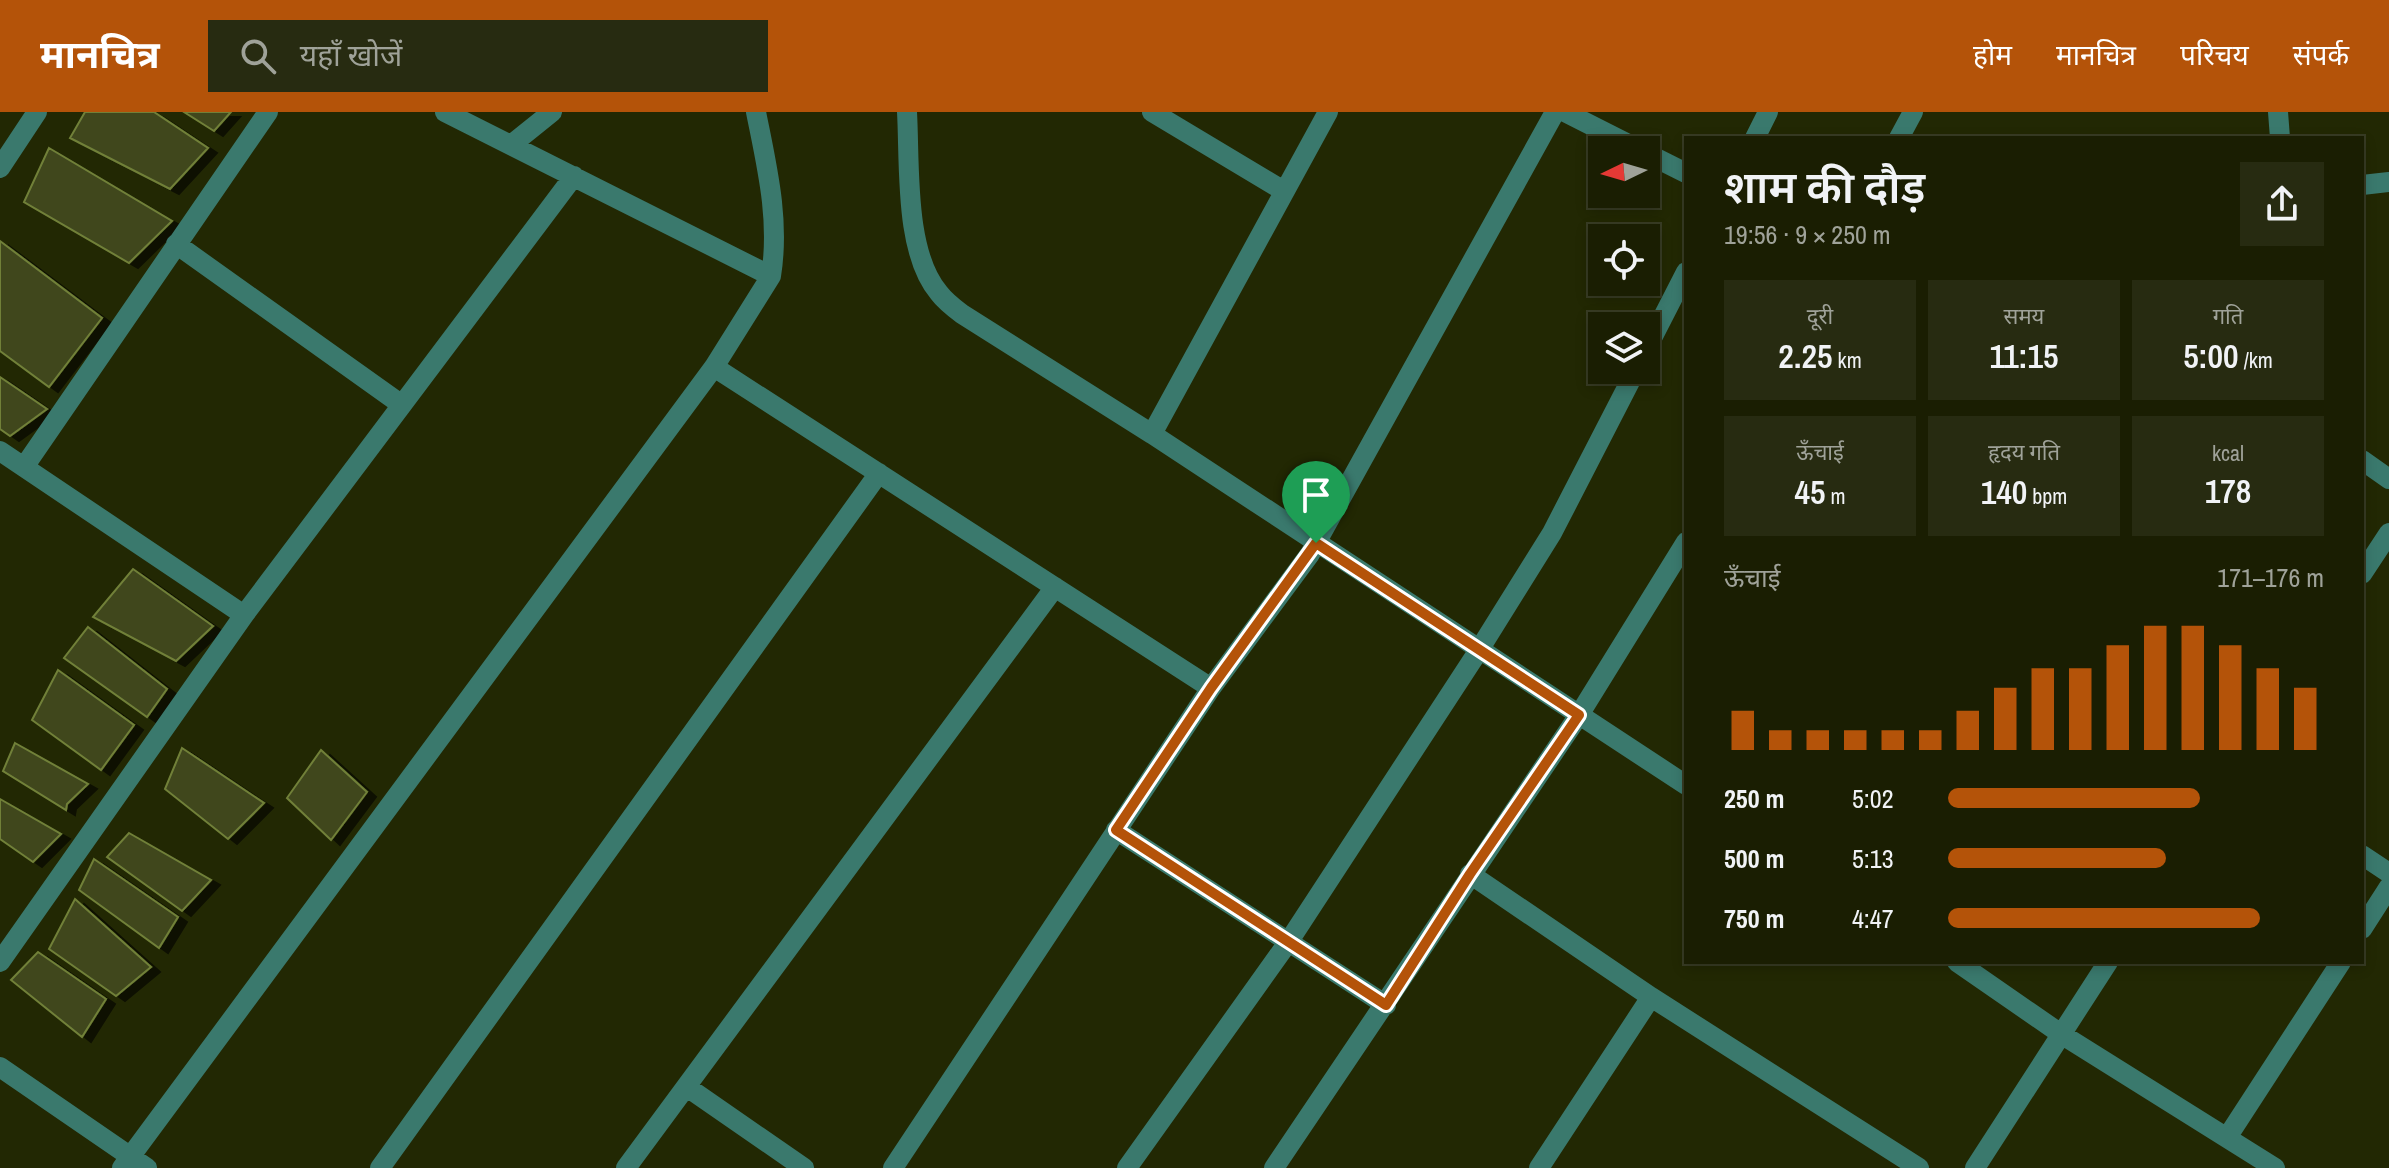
<!DOCTYPE html>
<html lang="hi">
<head>
<meta charset="utf-8">
<style>
	body { margin:0; font-family:"Archivo Narrow","Noto Sans Devanagari",sans-serif; background:#272b11; color:#f1f3f6; height:100vh; display:flex; flex-direction:column; font-size:30px; white-space:nowrap }
	* { box-sizing:border-box; margin:0 }
	p { font-size:26px; color:#9fa299 }
	.icon { flex:none; width:44px; height:44px; fill:none; stroke:currentColor; stroke-width:2; stroke-linecap:round; stroke-linejoin:round }
	.map { position:relative; flex:1; overflow:hidden }
	.panel { position:absolute; left:1684px; top:24px; width:680px; height:828px; display:flex; flex-direction:column; background:#1a1e02; border-radius:0px; box-shadow:0 4px 12px #0003,0 0 0 2px #383c24 }
	.panel>* { flex:none }
	.needle { width:52px; rotate:265deg }
	.controls { position:absolute; left:1588px; top:24px; display:grid; gap:16px }
	.controls a { display:grid; place-items:center; width:72px; height:72px; border-radius:0px; background:#1a1e02; box-shadow:0 4px 12px #0003,0 0 0 2px #383c24; font-size:40px }
	.pin { position:absolute; display:grid; place-items:center; width:68px; height:68px; color:#fff; margin:-82px -34px; border-radius:50% 50% 50% 0; rotate:-45deg; box-shadow:0 0 8px #0007 }
	.pin .icon { rotate:45deg }
	.round { display:grid; place-items:center; flex:none; width:84px; height:84px; border-radius:0px; background:#272b11 }
	.summary { display:flex; align-items:center; justify-content:space-between; height:136px; padding:0 40px }
	h1 { font-size:44px; font-weight:600; line-height:60px }
	.metrics { display:grid; grid-template-columns:repeat(3,1fr); gap:12px; height:136px; padding:8px 40px }
	.metrics div { display:grid; align-content:center; border-radius:0px; background:#272b11; text-align:center }
	.metrics b { font-size:34px; font-weight:600 }
	.metrics small { font-size:22px; font-weight:400 }
	.metrics p { font-size:22px }
	.chart { height:224px; padding:16px 40px }
	.chart p { display:flex; justify-content:space-between }
	.chart svg { width:100%; height:144px; margin-top:8px; stroke:#b45309; stroke-width:6 }
	ul { padding:0 40px; list-style:none; font-size:26px }
	li { display:grid; grid-template-columns:128px 96px 1fr; align-items:center; height:60px }
	li i { height:20px; border-radius:10px; background:#b45309 }
	header { display:flex; align-items:center; gap:48px; box-sizing:border-box; height:112px; padding:0 40px; background:#b45309; color:#fff }
	header strong { font-size:38px }
	nav { display:flex; gap:44px; margin-inline-start:auto; font-size:28px }
	.search { width:560px; height:72px; background:#272b11; display:flex; align-items:center; gap:20px; box-sizing:border-box; padding:0 28px; border-radius:0px; color:#9fa299; font-size:30px }
	.map>svg:first-child { display:block }
	.building { fill:#3f471f; stroke:#718039; stroke-width:2; filter:url(#shadow) }
	.lines { fill:none; stroke-linecap:round; stroke-linejoin:round }
	.minor { stroke:#3a796d; stroke-width:20 }
	.route-casing { stroke:#fff; stroke-width:16 }
	.route { stroke:#b45309; stroke-width:10 }
</style>
</head>
<body>
<header>
<strong>मानचित्र</strong>
<div class="search"><svg class="icon" aria-label="search" viewBox="0 0 24 24"><circle cx="10" cy="10" r="6"/><path d="M15 15l6 6"/></svg>यहाँ खोजें</div>
<nav><a>होम</a><a>मानचित्र</a><a>परिचय</a><a>संपर्क</a></nav>
</header>
<div class="map">
<svg width="2389" height="1056" viewBox="0 0 2389 1056">
	<defs>
		<filter id="shadow"><feDropShadow dx="9" dy="5" stdDeviation="0" flood-color="#0009"/></filter>
	</defs>
	<rect width="100%" height="100%" fill="#222803"/>
	<path class="building" d="M85,0H154L208,36L170,77L70,26Z
		M184,0H231L214,19Z
		M49,36L172,109L129,151L24,90Z
		M0,129L102,206L49,275L0,239Z
		M0,265L47,297L10,324L0,317Z
		M133,457L213,514L176,549L93,505Z
		M88,515L167,577L147,605L64,546Z
		M58,558L134,613L101,658L32,608Z
		M15,631L88,672L67,692L66,698L3,659Z
		M182,636L264,691L228,727L165,677Z
		M321,638L367,680L331,728L287,686Z
		M0,687L61,722L33,750L0,727Z
		M129,721L211,768L182,799L107,745Z
		M94,747L178,805L159,836L79,778Z
		M75,787L151,855L116,884L49,837Z
		M38,840L106,887L82,925L11,868Z"/>
	<g class="lines">
		<path class="minor" d="M756,0C767,55 780,108 771,164
			M907,0C910,52 904,140 939,181C945,189 954,196 962,202L1152,322
			M1152,0L1284,79
			M1328,0L1152,322L1686,673
			M1565,0L1640,38
			M2278,0L2280,26
			M1755,26L1768,0
			M1899,26L1913,0
			M511,33L552,0
			M1646,41L1686,61
			M0,56L37,0
			M2362,73L2389,70
			M176,132L402,293
			M1646,238L1686,160
			M714,255L1211,576
			M0,339L244,503L0,850
			M2362,348L2389,367
			M24,355L268,0
			M2362,462L2389,421
			M244,503L574,64
			M1116,718L1386,893
			M2362,743L2389,761
			M1470,762L1651,885L1919,1056
			M2362,817L2389,775
			M1957,850L2061,922L2275,1056
			M0,955L147,1056
			M687,975L804,1056
			M2228,1024L2341,850
			M122,1056L714,255L771,164L445,0
			M380,1056L879,361
			M626,1056L1055,475
			M893,1056L1211,576L1310,442L1555,0
			M1127,1056L1289,829L1479,538L1552,421L1636,258
			M1274,1056L1579,603L1686,430
			M1539,1056L1651,885
			M1975,1056L2108,850"/>
	</g>
	<g class="lines">
		<g class="route-casing">
			<path id="route" d="M1316,431L1579,603L1470,762L1386,893L1116,718L1211,576Z"/>
		</g>
		<use href="#route" class="route"/>
	</g>
</svg>
<div class="controls">
<a><svg class="needle" viewBox="-14 -14 28 28"><path d="M0-13l5 13h-10z" fill="#e53935"/><path d="M0 13l5-13h-10z" fill="#9fa299"/></svg></a>
<a><svg class="icon" aria-label="locate" viewBox="0 0 24 24"><circle cx="12" cy="12" r="6"/><path d="M12 2v4M12 18v4M2 12h4M18 12h4"/></svg></a>
<a><svg class="icon" aria-label="layers" viewBox="0 0 24 24"><path d="M12 4l9 5-9 5-9-5zM3 14l9 5 9-5"/></svg></a>
</div>
<div class="pin" style="left:1316px;top:431px;background:#1e9e55"><svg class="icon" aria-label="arrive" viewBox="0 0 24 24"><path d="M6 21V4h12l-3 4 3 4H6"/></svg></div>
<section class="panel">
<div class="summary"><div><h1>शाम की दौड़</h1><p>19:56 · 9 × 250 m</p></div><a class="round"><svg class="icon" aria-label="share" viewBox="0 0 24 24"><path d="M12 15V3M7 8l5-5 5 5M5 13v7h14v-7"/></svg></a></div>
<div class="metrics">
<div><p>दूरी</p><b>2.25<small> km</small></b></div>
<div><p>समय</p><b>11:15</b></div>
<div><p>गति</p><b>5:00<small> /km</small></b></div>
</div>
<div class="metrics">
<div><p>ऊँचाई</p><b>45<small> m</small></b></div>
<div><p>हृदय गति</p><b>140<small> bpm</small></b></div>
<div><p>kcal</p><b>178</b></div>
</div>
<div class="chart"><p><span>ऊँचाई</span>171–176 m</p>
<svg viewBox="0 0 160 44" preserveAspectRatio="none"><path d="M5 44V32M15 44V38M25 44V38M35 44V38M45 44V38M55 44V38M65 44V32M75 44V25M85 44V19M95 44V19M105 44V12M115 44V6M125 44V6M135 44V12M145 44V19M155 44V25"/></svg>
</div>
<ul>
<li><b>250 m</b>5:02<i style="width:67%"></i></li>
<li><b>500 m</b>5:13<i style="width:58%"></i></li>
<li><b>750 m</b>4:47<i style="width:83%"></i></li>
</ul>
</section>
</div>
</body>
</html>
